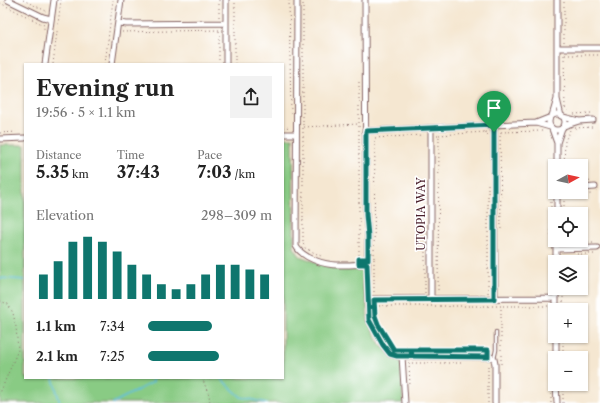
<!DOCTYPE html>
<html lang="en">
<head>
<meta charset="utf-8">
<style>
	body { margin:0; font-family:"Libre Caslon Text",serif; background:#f2f2f2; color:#222; height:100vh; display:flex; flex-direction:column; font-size:15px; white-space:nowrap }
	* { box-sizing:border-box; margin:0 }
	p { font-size:13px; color:#767676 }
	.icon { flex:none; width:22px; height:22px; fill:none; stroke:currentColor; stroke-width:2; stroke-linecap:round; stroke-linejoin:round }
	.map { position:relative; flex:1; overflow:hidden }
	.panel { position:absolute; left:24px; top:63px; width:260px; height:316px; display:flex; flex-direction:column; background:#fff; border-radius:0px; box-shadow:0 1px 3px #0004 }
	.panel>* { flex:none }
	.needle { width:26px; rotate:82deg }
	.controls { position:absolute; left:548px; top:159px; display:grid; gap:8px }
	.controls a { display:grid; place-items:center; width:40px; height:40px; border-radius:0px; background:#fff; box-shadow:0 1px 3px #0004; font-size:20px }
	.pin { position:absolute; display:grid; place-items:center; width:34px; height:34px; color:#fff; margin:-41px -17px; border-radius:50% 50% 50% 0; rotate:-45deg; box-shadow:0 0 4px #0007 }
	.pin .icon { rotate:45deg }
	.round { display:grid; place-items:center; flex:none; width:42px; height:42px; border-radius:0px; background:#f2f2f2 }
	.summary { display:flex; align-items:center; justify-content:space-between; height:68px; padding:0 12px }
	h1 { font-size:22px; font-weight:700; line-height:30px }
	.stats { display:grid; grid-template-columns:repeat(3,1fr); gap:6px; height:68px; padding:4px 12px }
	.stats div { display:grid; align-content:center }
	.stats b { font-size:17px; font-weight:700 }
	.stats small { font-size:11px; font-weight:400 }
	.stats p { font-size:11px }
	.chart { height:112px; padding:8px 12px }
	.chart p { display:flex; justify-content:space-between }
	.chart svg { width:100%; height:72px; margin-top:4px; stroke:#0f766e; stroke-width:6 }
	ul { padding:0 12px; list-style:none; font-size:13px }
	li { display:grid; grid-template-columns:64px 48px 1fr; align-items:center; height:30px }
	li i { height:10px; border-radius:5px; background:#0f766e }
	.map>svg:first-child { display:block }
	.green { fill:#89cb84; stroke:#6a7558 }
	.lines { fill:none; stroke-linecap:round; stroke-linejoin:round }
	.stream { stroke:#5fbedd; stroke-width:1.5 }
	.service-casing { stroke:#866565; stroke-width:4.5 }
	.minor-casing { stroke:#866565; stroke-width:7 }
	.path { stroke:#866565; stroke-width:1; stroke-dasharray:1 3; stroke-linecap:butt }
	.service { stroke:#fff; stroke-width:2.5 }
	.minor { stroke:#fff; stroke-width:5 }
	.route-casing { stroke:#fff; stroke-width:8 }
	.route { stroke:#0f766e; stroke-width:5 }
	.labels { text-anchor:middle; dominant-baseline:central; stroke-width:3; stroke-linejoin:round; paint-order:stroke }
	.street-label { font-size:11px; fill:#4a1f2b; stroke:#fff }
</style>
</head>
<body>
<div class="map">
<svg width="600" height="403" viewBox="0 0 600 403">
	<rect width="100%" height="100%" fill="#fff"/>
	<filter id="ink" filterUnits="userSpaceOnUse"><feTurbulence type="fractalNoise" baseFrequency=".025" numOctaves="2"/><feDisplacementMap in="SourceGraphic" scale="8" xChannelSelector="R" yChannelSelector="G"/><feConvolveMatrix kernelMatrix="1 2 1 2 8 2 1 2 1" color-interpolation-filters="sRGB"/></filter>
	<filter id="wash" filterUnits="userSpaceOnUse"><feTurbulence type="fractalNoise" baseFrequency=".012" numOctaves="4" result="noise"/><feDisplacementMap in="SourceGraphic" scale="16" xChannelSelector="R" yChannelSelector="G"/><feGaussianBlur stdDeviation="0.9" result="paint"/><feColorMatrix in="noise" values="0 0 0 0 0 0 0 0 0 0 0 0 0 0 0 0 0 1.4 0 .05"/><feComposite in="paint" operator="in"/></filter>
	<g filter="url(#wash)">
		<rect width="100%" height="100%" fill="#f5e7d1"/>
		<path class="green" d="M283,138H293L294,247L300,256L326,266H364L368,321L381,346L401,357L403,403H0V145H25V378H283Z"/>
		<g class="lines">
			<path class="stream" d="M0,278L25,280
				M53,378L60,403
				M220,378L241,397L267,403
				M113,403L153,382V378"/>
		</g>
	</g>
	<g filter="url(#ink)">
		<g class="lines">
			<g class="service-casing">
				<path id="service" d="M494,359L496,350V332"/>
			</g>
			<g class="minor-casing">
				<path id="minor" d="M8,0L43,17L51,19
					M226,0V64
					M297,0L296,246C299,252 303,254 308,257C328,268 345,265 367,264
					M365,0L366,215L368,236L367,286L369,320L383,345L390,354L397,356L491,357L494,359L495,364V403
					M557,0V99L561,116
					M118,23L127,24L226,23
					M557,48H600
					M45,64L54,0
					M112,64L121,0
					M549 122a8 8 0 1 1 16 0a8 8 0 1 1-16 0Z
					M552,116L557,99
					M563,117L579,121
					M536,123L551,117
					M494,125L495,299
					M564,126L579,121L593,120
					M431,128V299
					M552,129L557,143V166
					M365,131L536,123L550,127
					M283,134H296
					M0,139L25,138
					M557,143L562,128
					M581,188L595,187
					M557,214V192
					M556,249V240
					M556,262V249L597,248
					M556,288V310
					M368,299L555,298
					M556,336V358
					M402,356L405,403
					M556,384L557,403"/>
			</g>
			<path class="path" d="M23,0L46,11
				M289,0L291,113
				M303,0V243L305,248L309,250
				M0,3L44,25V31
				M219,17V0
				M122,32L219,30
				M564,43V0
				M564,55L565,108
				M565,55H600
				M53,64L61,0
				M105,64L113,0
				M219,64V31
				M235,64V0
				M565,108L570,113
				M574,114L591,113
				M304,127L358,124
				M283,128L290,127
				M575,128L592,127
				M500,132L501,232
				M501,132L542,131
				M0,133L16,132
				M437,135H439L438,293
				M439,135L485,132
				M488,135L485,132H489
				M564,166L565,141L570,130
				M581,182L592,181
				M551,196V168
				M562,197L566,195L593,194
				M551,198V236
				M564,214V192
				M564,242H594
				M309,250L321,256
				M577,254H595
				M562,257L568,255
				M374,258L375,138L422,135
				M359,259V81
				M374,259V294
				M564,262V255
				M551,287V266
				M425,293V230
				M488,293V182
				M0,301L8,304L13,313L16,327L18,350L0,393
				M374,305L375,316L377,322
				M375,306H440
				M440,306H501V350H500
				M503,306H550
				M563,310V288
				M551,334V312
				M384,335L390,344
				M414,350H491
				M563,358V336
				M409,363L410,386
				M412,363H462
				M501,364V352
				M202,378L209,395L210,403
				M551,382V360
				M488,403V363
				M551,403V394
				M563,403V384"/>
			<use href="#service" class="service"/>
			<use href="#minor" class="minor"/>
		</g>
	</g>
	<g class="lines" filter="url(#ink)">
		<g class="route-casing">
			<path id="route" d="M494,132V125L366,131V215L368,236V259H359V264H367L369,320L383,345L390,354L397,356H412L411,350H488V357L412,356L411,350H394L378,324L375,316L374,300L494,299V132"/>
		</g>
		<use href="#route" class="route"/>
	</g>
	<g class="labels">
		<g class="street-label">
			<text transform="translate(421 214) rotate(-90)">UTOPIA WAY</text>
		</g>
	</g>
</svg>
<div class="controls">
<a><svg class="needle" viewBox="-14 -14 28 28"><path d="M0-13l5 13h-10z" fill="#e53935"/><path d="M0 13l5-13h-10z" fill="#767676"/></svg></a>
<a><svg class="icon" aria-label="locate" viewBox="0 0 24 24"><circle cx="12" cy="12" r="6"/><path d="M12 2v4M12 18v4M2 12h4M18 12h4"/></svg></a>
<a><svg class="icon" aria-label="layers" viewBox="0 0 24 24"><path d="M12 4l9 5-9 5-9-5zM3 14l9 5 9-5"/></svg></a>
<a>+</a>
<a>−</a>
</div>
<div class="pin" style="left:494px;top:132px;background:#1e9e55"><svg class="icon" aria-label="arrive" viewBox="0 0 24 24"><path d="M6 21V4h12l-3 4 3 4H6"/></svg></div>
<section class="panel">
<div class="summary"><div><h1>Evening run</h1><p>19:56 · 5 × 1.1 km</p></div><a class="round"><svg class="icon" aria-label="share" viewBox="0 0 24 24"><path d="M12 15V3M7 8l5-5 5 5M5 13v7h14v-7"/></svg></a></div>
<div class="stats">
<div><p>Distance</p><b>5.35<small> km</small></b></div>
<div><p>Time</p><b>37:43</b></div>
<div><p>Pace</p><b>7:03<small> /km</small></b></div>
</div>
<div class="chart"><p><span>Elevation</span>298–309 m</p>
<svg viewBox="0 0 160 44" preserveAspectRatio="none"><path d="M5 44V29M15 44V21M25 44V9M35 44V6M45 44V9M55 44V15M65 44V23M75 44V29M85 44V35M95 44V38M105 44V35M115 44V29M125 44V23M135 44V23M145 44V26M155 44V29"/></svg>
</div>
<ul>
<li><b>1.1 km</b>7:34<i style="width:52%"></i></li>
<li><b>2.1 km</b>7:25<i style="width:57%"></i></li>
</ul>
</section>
</div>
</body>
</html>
